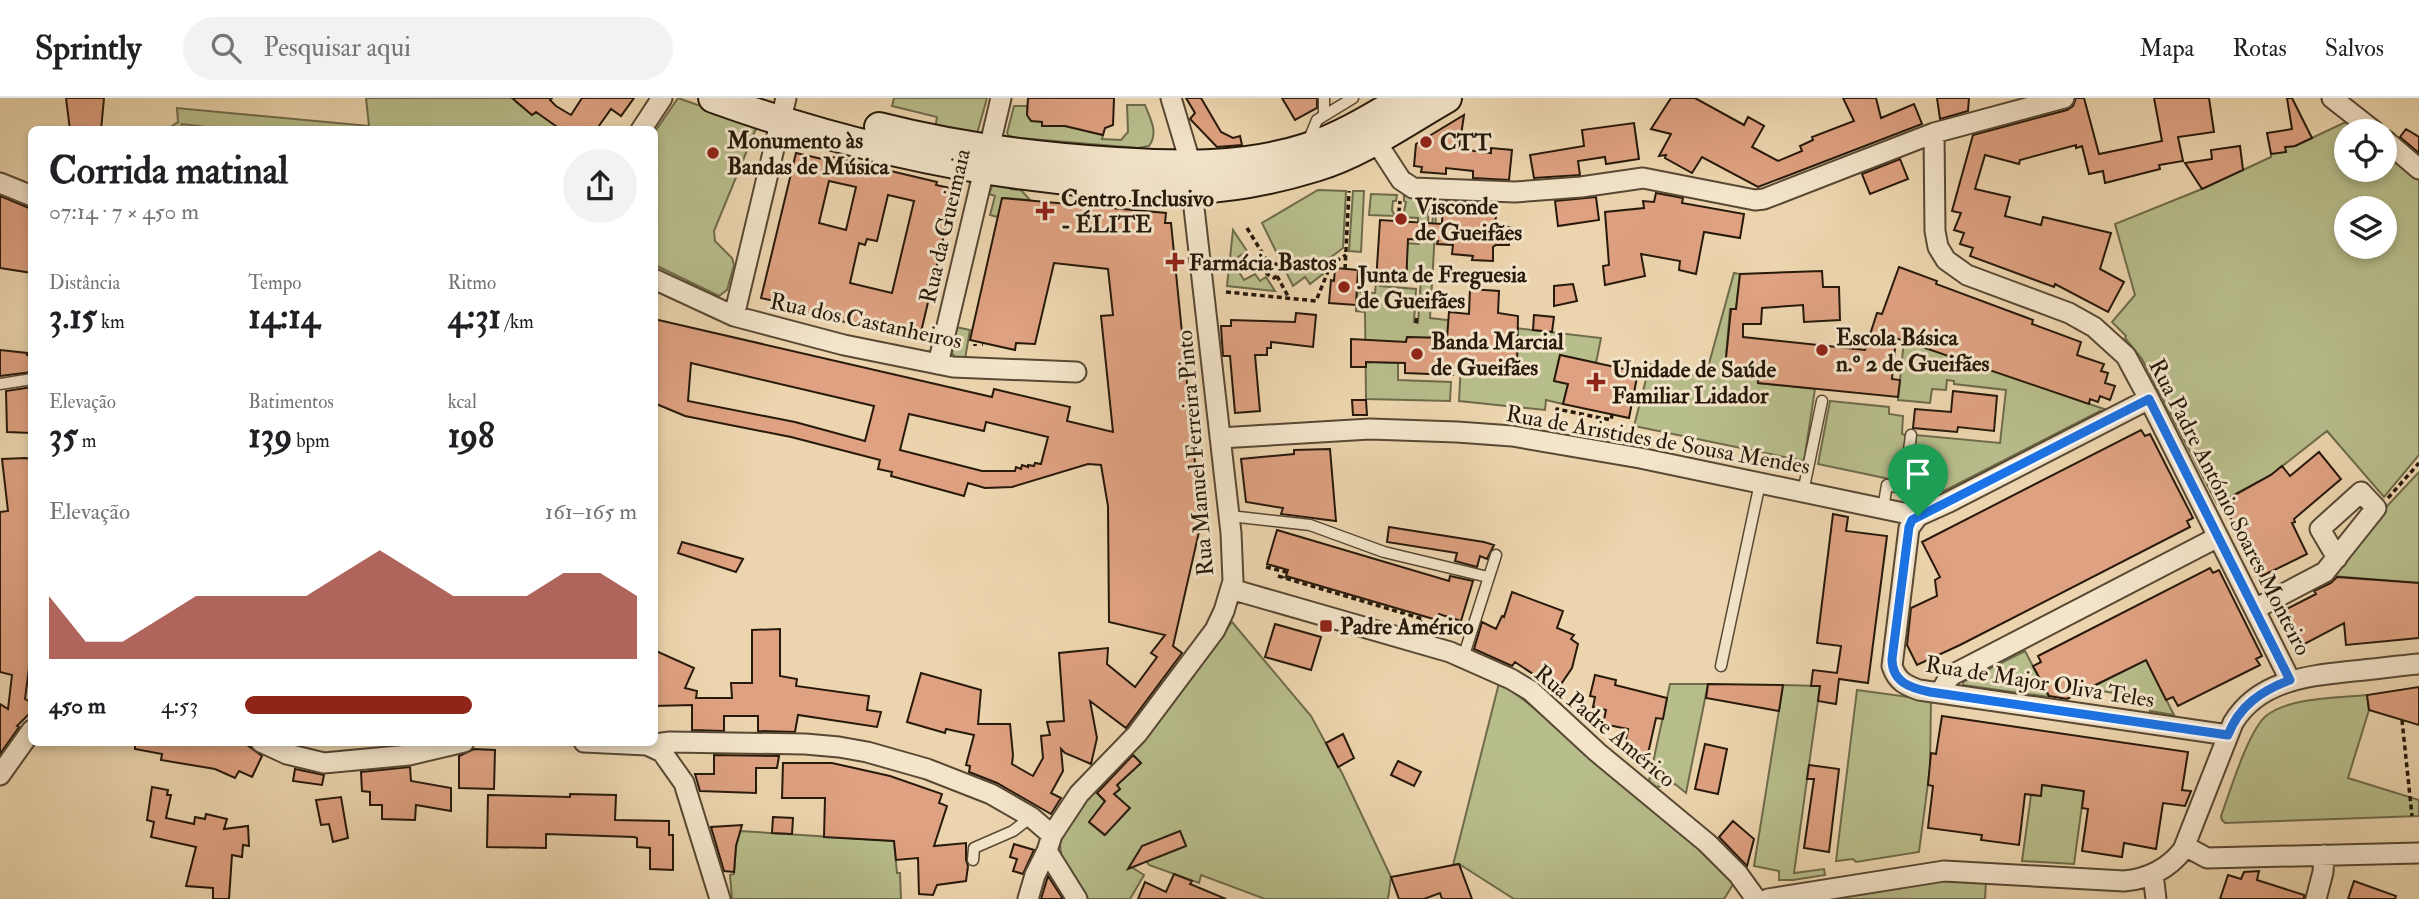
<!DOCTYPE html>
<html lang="pt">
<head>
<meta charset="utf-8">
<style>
	body { margin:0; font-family:"IM FELL Double Pica",serif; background:#f2f2f2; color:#202124; height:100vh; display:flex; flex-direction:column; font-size:26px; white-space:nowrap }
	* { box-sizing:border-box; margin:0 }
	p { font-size:23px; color:#757577 }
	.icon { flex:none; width:38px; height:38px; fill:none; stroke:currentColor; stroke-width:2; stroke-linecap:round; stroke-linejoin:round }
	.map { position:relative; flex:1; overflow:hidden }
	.drawer { position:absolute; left:28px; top:28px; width:630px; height:620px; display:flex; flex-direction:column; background:#fff; border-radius:10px; box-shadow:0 4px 10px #0003 }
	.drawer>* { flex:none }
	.tools { position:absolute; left:2334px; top:21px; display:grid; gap:14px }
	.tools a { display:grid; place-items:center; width:63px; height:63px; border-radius:50%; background:#fff; box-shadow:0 4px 10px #0003; font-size:35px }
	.pin { position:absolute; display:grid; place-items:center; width:60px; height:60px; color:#fff; margin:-72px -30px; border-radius:50% 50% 50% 0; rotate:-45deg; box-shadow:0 0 7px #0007 }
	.pin .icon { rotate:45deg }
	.round { display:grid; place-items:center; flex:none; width:74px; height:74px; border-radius:37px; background:#f2f2f2 }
	.head { display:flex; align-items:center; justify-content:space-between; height:119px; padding:0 21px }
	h1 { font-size:38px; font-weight:800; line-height:52px }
	.stats { display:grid; grid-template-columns:repeat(3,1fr); gap:10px; height:119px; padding:7px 21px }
	.stats div { display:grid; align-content:center }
	.stats b { font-size:35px; font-weight:800 }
	.stats small { font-size:19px; font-weight:400 }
	.stats p { font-size:19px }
	.chart { height:196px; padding:14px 21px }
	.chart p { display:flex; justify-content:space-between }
	.chart svg { width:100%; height:126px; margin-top:7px; fill:#8f2418; opacity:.7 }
	ul { padding:0 21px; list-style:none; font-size:23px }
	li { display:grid; grid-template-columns:112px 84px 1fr; align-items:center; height:52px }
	li i { height:18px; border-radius:9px; background:#8f2418 }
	header { display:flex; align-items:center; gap:42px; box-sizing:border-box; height:98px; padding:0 35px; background:#fff; border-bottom:2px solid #e0e0e0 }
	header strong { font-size:33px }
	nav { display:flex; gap:38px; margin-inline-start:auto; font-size:24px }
	.search { width:490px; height:63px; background:#f2f2f2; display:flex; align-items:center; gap:18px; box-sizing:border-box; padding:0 24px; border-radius:38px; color:#757577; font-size:26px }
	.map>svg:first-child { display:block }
	.green { fill:#b7bd8b; stroke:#6f6b4a; stroke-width:2; fill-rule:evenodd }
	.building { fill:#dea181; stroke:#27190a; stroke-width:2; fill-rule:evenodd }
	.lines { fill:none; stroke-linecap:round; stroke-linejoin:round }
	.lane-casing { stroke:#584833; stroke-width:13 }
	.street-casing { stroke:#584833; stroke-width:23 }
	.secondary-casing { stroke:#27190a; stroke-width:32 }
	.path { stroke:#27190a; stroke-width:3.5; stroke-dasharray:5 3.5; stroke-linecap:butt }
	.lane { stroke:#f3e4ca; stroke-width:10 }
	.street { stroke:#f3e4ca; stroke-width:19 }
	.secondary { stroke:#f3e4ca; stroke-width:28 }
	.route-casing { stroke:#fff; stroke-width:14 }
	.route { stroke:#1a73e8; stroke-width:9 }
	.poi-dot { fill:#8f2418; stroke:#f3e4ca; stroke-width:2.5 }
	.labels { text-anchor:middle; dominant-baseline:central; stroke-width:6; stroke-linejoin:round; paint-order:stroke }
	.poi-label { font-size:23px; font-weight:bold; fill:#27190a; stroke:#f3e4ca; text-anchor:start }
	.street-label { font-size:23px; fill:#27190a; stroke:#f3e4ca }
</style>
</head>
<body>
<header>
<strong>Sprintly</strong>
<div class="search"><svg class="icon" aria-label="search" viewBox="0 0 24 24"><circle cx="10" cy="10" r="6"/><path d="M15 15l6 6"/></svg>Pesquisar aqui</div>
<nav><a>Mapa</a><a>Rotas</a><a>Salvos</a></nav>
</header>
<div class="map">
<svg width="2419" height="801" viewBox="0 0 2419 801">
	<rect width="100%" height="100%" fill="#ecd5ae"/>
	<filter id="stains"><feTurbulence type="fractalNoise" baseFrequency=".00286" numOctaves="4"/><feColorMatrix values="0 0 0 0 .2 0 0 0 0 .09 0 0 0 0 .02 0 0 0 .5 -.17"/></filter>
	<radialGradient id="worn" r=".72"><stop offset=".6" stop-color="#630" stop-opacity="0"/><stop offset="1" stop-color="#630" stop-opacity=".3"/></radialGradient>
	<path class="green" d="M366,0H518L516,4L532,17L536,14L563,31L230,32L182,26L181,31L171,32L172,28L178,24L177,10L369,28Z
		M678,0L757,28L714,133L715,143L732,160L734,167L727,192L719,198L655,167L654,35Z
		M894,0H987L977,36L935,31L937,19L892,8Z
		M1127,7H1145C1150,20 1159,35 1149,48L1138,50L1019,40L1009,38L1007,35L1014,8H1027V17L1042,24V28H1065L1103,37L1102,41L1121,42L1128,34Z
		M2350,22L2364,33H2347V72H2385V50L2414,74L2419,81V357L2384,399L2327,333L2271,377L2217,406L2142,261L2125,240L2126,238L2112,224L2135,197L2115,126L2202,91L2271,59V56L2285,54V49L2295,48ZM2347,110H2385V149H2347Z
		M993,86L1011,87V91L1021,92L1030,102L1003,100L998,119L990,117L995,98L989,96Z
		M1318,92L1346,93L1343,150L1318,169L1323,176L1310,186L1305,179L1293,188L1262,125Z
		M1353,93H1364L1361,154L1349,153Z
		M1371,96L1397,97L1396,103H1393L1392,112L1395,118L1369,117Z
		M1404,97L1429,98L1428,128H1418V120L1403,119L1406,104L1404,103Z
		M1434,99H1437L1430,220L1601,240L1596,265L1560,257L1554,283L1568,286L1563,306L1546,302L1545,312L1459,303L1462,247L1474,269L1517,270V246L1407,239L1406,244H1378L1377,264L1398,265V282L1451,284L1450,303L1366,301L1365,214L1356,213L1357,194L1375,195L1376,184H1380V188L1416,191L1414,224L1418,225L1421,182L1406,180L1407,163H1402L1404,145L1419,146L1420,134L1432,131Z
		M1233,132L1247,153L1232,163L1244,182L1255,176L1260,183L1266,179L1275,193L1227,188Z
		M1734,175L1740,176L1736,211H1730L1725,270L1759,274V285L1815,291L1804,363L1634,328L1650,266L1705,280Z
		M956,229L970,232L965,261L955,259L952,255Z
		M1904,242L2104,311L1946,392L1932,397L1909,398L1916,337L2000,345L2006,292L1954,286V283L1947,282L1946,292L1932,291L1930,305L1898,302Z
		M1830,303L1889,309V316L1903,318L1902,336L1906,337L1899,383L1818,366Z
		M2419,374V485L2332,478L2389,406Z
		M1232,524L1311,618L1342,675L1391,779L1388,801H1265L1201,777L1199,785L1149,767L1140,754L1130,768L1144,777L1130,801H1088C1073,784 1056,761 1061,738L1093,690L1105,704L1089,724L1104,737L1129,710L1114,696L1120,691L1117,687L1141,665L1131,655L1177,598ZM1180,733L1186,748L1153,761L1147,747Z
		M2025,553L2049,599L1963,587V584Z
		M2146,562L2174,617L2150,613L2147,600L2088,591Z
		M1499,585C1531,604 1555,630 1583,653C1635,696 1687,737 1734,785L1724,801H1514L1459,766L1453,767Z
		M1670,586H1708L1686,695L1675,686L1656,689L1649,683Z
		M1783,587L1820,588L1794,775L1824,771L1825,777L1793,782H1779V773L1754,768Z
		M1857,592L1931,602L1930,670L1919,754L1856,764L1853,761L1836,763Z
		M2367,597L2369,612L2348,680L2419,702V718L2225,725L2222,722L2221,718C2230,694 2248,633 2266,618C2289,599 2338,600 2367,597Z
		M2042,687L2084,693L2074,766L2022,763L2031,697L2040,698Z
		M740,733L894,743L897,775H900L901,801H732L730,777L734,776L736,748Z
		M1948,781L1986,783L1985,801H1822Z"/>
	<path class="building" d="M66,0H104L101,32H70Z
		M512,0H552L550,2L556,8L571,17L582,0H634L621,18L611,11L596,32L560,31L536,14L532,17Z
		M1028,0H1114L1113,27L1105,30L1103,37L1065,28H1042V24L1031,23L1027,17Z
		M1186,0H1201L1221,34L1233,40L1240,38L1242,47L1217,49L1190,21L1195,15Z
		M1282,0H1317V10L1295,22Z
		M1671,0H1695L1744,27L1748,19L1764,28L1752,49L1778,63L1802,53L1800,48L1813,42L1812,39L1854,23L1843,0H1876L1881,20L1914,6L1922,26L1758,89L1702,59L1692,75L1665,60L1666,57L1659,58L1671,36L1651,31Z
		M1937,0H1969L1968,13L1940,21Z
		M2076,0H2084L2099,56L2162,43L2154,0H2209L2214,34L2178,39L2183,63L2159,67L2160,71L2105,85L2103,73L2089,76L2082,48L2076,50V47L2020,62L2019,66L1985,57L1975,91L2010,99L2005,118L2041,127L2043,119L2111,135L2100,171L2124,184L2108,214L2055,186L2054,189L1970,158L1973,150L1960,146L1964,135L1954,132L1961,115L1952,113L1973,37L2067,12L2073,8Z
		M2287,0H2292L2312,40L2295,48L2285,49L2286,54L2271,56L2267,35L2292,31Z
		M1464,17L1459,51L1491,55V50L1512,52L1509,82L1473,80V73L1446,70V76L1421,74L1422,69L1414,68L1416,46Z
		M1634,25L1639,61L1606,66L1605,59L1578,63L1580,77L1534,80L1530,57L1584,48L1582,32Z
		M2406,31L2419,39V55L2400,39Z
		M2240,48L2243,72L2202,91L2185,65L2212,61L2211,52Z
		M796,55L831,63L832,59L937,84L936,87L955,91L920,238L888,230L887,234L787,210L788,206L761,200ZM829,83L856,89L846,132L819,125ZM888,97L914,103L892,195L850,185L859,145L865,147L867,141L877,143Z
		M1900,61L1908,81L1870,96L1862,76Z
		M1656,95L1683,100L1682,105L1744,116L1740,140L1704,134L1696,176L1679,172L1680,163L1641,156L1645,178L1605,187L1603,168L1609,167L1605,114L1644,110L1643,103L1654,104Z
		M0,98L29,110L32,113V175L0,170Z
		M1596,99L1599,122L1558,128L1555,103Z
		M1002,100L1166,115L1165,125H1171L1201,425L1173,548L1182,555L1126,630L1090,603L1097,640L1091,666L1065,655L1061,651L1063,673L1051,695L1061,700L1051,716L997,685L969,674L970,668L966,667L974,637L946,631L945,635L907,624L921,575L981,592L978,626H1010L1013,657L1012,666L1033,678L1043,660L1041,638L1050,637L1047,624L1064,623L1059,555L1108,550L1107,566L1135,589L1157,559L1151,555L1165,537L1109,524L1108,408L1101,367L1088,366L1012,389L985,390L968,385L964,398L891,378L892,374L878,371L880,362L791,339L685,318L654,305V221L992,299L994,291L1070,309L1067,323L1113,334L1101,218L1113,217L1108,171L1054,165L1035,246L1016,245L1015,252L970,242ZM691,265L874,308L865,343L795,324L688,303ZM909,316L984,333L986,324L1048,339L1041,366L1035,365L1034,368L1028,367V369L1022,367L1021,371L1016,369L1015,373H982L900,352Z
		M1443,103L1497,106L1495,129H1510L1509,147H1496L1493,149V163L1472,162L1473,158L1452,156L1453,147L1437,146L1438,143L1408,141L1406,186L1376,184L1380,122L1442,126Z
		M1899,169L1937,183L1936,186L2033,222L2032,226L2081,244L2077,257L2104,266L2101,273L2108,275L2105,285L2115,288L2110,302L2100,298L2098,304L2090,301L2089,306L1896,240L1892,281L1900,282L1898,299L1758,285L1759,274L1725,270L1731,211H1736L1740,176L1822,173L1823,189H1839L1840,222L1804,224L1803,207L1762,210L1761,226H1743V239L1865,252L1877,215L1882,216Z
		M1335,170L1358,172L1356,207L1329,205L1331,182L1334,183Z
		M1573,186L1577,203L1554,208V188Z
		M1470,191L1499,193L1498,215L1518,218L1517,270L1453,269V277L1405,275V265L1366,264V269H1351V241L1406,244L1407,239L1447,240L1449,214L1469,216Z
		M1296,215L1316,217L1313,249L1271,244V250H1267V257H1255L1260,313L1235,315L1230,258H1223L1221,228H1231V222L1295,224Z
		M1534,217L1554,219L1552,234L1533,232Z
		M0,252L27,255V257H32V274L0,278Z
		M1560,257L1638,274L1629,320L1563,306L1568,286L1554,283Z
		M32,289V335L7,334L6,293Z
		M1953,293L1997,298L1994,333L1958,329L1957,334L1913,330L1915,311L1951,314Z
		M1352,302H1366L1367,317H1353Z
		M2141,332L2145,338L2150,336L2176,387L2193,420L2187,423L2190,429L1960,547L1917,567L1907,547L1911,510L1937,498L1935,482L1940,479L1922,444Z
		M1330,351L1336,423L1281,416L1283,410L1246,404L1241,361L1294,356V352Z
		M2319,354L2341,381L2294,421L2295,424L2292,425L2307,456L2260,479L2225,409L2234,404L2231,399L2271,377L2282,368L2290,378Z
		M26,360L32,362V570H29L25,601L32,605V613L17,628L19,629L0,656V606L8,611L12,577L0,574V414L8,413L2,361Z
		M1833,416L1848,419L1846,433L1887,438L1868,585L1839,581L1836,606L1818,603L1820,588H1811L1813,572L1837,575L1841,548L1817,545Z
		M1389,429L1484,444L1494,447L1487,461L1480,458L1477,469L1455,463L1457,455L1387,444Z
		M1277,432L1449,483L1450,478L1473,483L1461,523L1439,516L1437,522L1286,478L1288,472L1267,466Z
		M682,444L743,461L736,474L678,455Z
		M2210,470L2213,475L2219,472L2262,558L2256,561L2260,567L2178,608L2173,599L2166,602L2146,562L2067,601L2049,598L2033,568L2041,564L2038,558Z
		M2337,479L2419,485V540L2346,547L2344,525L2297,550L2279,515L2316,496L2314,493L2331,485Z
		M1512,494L1563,513L1557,530L1574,537L1571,541L1578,546L1572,570L1557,592L1515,564L1512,568L1474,551L1482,524L1496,531L1502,518L1504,519Z
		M1275,526L1321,539L1311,572L1265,559Z
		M780,531V578L797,581L796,588L869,598L867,612L881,614L877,629L798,617L795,634L758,633V618H724V633L692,632V607L654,608V552L694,570L685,590L697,593L696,600H732L731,585H752V532Z
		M1595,577L1616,582L1615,587L1667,600L1663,621L1656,620L1647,660L1623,655L1628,631L1603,626L1606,612L1593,609L1595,599L1590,598Z
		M1708,586L1783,587L1779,613L1706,600Z
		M2419,589V627L2369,612L2367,597Z
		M1942,618L2188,654L2182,692L2191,693L2185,708L2163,705L2156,751L2124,745L2122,759L2082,753L2088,711L2082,710L2084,693L2042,687L2041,698L2025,696L2019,747L1981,742L1982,737L1928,730L1933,688L1928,687L1931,655L1936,656Z
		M1343,636L1354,660L1338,669L1326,645Z
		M135,644H243L262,658L252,679L239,673L235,680L215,671L161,662L162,656L135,651Z
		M1705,646L1727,651L1718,696L1695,691Z
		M474,651L495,652L494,691L459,690V658Z
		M714,657L779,658L777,670H756V695L700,693L695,676H714Z
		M1133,657L1141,665L1117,687L1120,691L1114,696L1130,710L1105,737L1089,724L1105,703L1097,695Z
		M1398,663L1421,674L1414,688L1391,677Z
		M783,665H832L890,678L942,696L939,705L947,708L934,748L966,745V762L968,768L966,783L937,787L933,797L919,796L918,760L896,762L894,743L824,739L825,700H782Z
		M1809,667L1839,671L1829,754L1804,750L1814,681H1807Z
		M410,669L411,683L451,690V713L416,707L415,722L382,721V707H370V694L362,693L361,674Z
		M295,671L324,677L322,687L293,683Z
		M152,689L168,692L167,697H171L166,720L194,726L195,719L205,721L206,716L227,721L224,731L248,728L249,748L243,747L242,759L232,757L229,801H213V790L186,788L196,749L151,739L154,724L147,722Z
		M570,696L616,697L615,722L669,723V737H673V772L650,771V750L637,749V740L634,739L546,736V750L487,749L488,697L570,699Z
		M341,699L348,740L333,744L329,726L321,727L316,702Z
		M773,719L793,720L792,736L772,735Z
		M1733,723L1754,741L1747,768L1719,739Z
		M742,727L736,748L734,774L724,773L711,729Z
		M1180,733L1186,748L1128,771L1142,748Z
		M1014,746L1034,752L1023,776L1013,773L1017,761L1010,759Z
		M1459,766L1472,801H1442L1440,795L1424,801H1399L1391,779Z
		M2259,773L2257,782L2304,797V801H2220L2228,777L2241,781L2244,774Z
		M1174,776L1192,783L1190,786L1226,801H1138L1145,784L1166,794Z
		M1048,778L1063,801H1041Z
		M2354,783L2396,798L2395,801H2348Z"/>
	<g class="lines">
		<g class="lane-casing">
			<path id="lane" d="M1324,17V0
				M1308,44L1317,22L1353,0
				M0,286L32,281
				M1803,394L1822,303
				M1883,410L1887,387L1904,391L1911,337
				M1230,418L1310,427L1384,454L1488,479
				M1463,560L1496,457
				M1721,568L1760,385
				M973,762L974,750L1013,733L1031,719"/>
		</g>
		<g class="street-casing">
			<path id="street" d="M2332,0L2374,33
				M641,32L662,0
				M1934,35L1935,133L1938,149L1946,162L1967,177L2069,215L2094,229L2126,258L2149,301L2290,582
				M1375,42L1401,82L1413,90L1515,94L1581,89L1643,80L1755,102L1764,101L1934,35L2064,0
				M2385,42L2419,71
				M0,85L32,98
				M654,181L734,218L844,247L953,269L1076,274
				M734,218L786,0
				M938,266L1001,0
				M2149,301L1949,404L1918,418L1909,430L1892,568C1897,583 1905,587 1919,592L2228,637
				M1220,340L1370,331L1457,334L1512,338L1640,360L1918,418
				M1231,491L1450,554L1511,581L1531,593L1597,654L1707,745L1738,776L1756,801
				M2255,511L2325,474L2376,410L2361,394L2320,431L2337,460
				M1940,595L1948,581L1952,577L2218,439
				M261,644L287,656L324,665L409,657L464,644
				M584,644L647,647L670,644L805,646L839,649L867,654L927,671L991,696L1031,719L1052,737
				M647,647L662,654L684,685L720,801
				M0,677L32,632
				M2185,748L2207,760L2419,755
				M1047,753L1077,801
				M2153,776L2156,801
				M1028,801L1035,777L1047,753L1052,737L1079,696L1137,636L1215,532L1224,513L1233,483L1231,435L1188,57L1171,0
				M1768,801L1944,773L2124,783C2148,781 2168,771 2183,752L2233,625C2259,582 2308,578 2353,573C2375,571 2397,568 2419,566
				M2316,801L2323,774L2324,757"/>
		</g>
		<g class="secondary-casing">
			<path id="secondary" d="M713,0C838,45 968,75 1100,85C1132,88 1164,93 1196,91C1236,89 1276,81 1315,69C1362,55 1405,24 1447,0
				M879,29C957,49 1036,59 1116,64C1180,68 1243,70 1306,50C1341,39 1373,19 1405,0"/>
		</g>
		<path class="path" d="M1398,123L1400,103
			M1247,130L1269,166L1266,173L1267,176L1274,180L1277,178L1280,172L1276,166H1269
			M1345,171L1349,93
			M1277,178L1289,200
			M1226,194L1316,203L1331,166L1346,157
			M1416,225L1417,218
			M982,246H983
			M975,248V246
			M1557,314V311L1611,322L1612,317
			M2388,400L2419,365
			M1266,469L1286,474L1284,480
			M1278,478L1423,521L1422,524
			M2402,622L2412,718"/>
		<use href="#lane" class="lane"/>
		<use href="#street" class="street"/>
		<use href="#secondary" class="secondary"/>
	</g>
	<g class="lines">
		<g class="route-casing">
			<path id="route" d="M2149,301L2290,582C2261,593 2239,608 2228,637L1930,594C1910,590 1892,584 1892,561L1909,429L1912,422Z"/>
		</g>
		<use href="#route" class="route"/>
	</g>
	<g class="poi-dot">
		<circle cx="1426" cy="44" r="7"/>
		<circle cx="713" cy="55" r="7"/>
		<path d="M1041.5 102.5h7v7h7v7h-7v7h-7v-7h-7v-7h7z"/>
		<circle cx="1401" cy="121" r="7"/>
		<path d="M1171.5 153.5h7v7h7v7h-7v7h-7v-7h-7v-7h7z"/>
		<circle cx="1344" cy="189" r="7"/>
		<circle cx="1822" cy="252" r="7"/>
		<circle cx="1417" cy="256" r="7"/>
		<path d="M1592.5 273.5h7v7h7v7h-7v7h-7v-7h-7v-7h7z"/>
		<rect x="1319" y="521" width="14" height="14" rx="3.5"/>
	</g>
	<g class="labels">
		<g class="poi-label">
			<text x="727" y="42">Monumento às<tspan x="727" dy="26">Bandas de Música</tspan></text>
			<text x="1440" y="44">CTT</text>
			<text x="1061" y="100">Centro Inclusivo<tspan x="1061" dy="26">- ÉLITE</tspan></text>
			<text x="1415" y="108">Visconde<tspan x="1415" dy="26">de Gueifães</tspan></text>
			<text x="1189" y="164">Farmácia Bastos</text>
			<text x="1358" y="176">Junta de Freguesia<tspan x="1358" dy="26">de Gueifães</tspan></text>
			<text x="1836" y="239">Escola Básica<tspan x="1836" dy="26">n.º 2 de Gueifães</tspan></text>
			<text x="1431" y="243">Banda Marcial<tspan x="1431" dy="26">de Gueifães</tspan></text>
			<text x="1612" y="271">Unidade de Saúde<tspan x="1612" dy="26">Familiar Lidador</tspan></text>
			<text x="1340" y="528">Padre Américo</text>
		</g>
		<g class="street-label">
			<text transform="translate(945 128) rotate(-77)">Rua da Gueimaia</text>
			<text transform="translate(866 223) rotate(12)">Rua dos Castanheiros</text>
			<text transform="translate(1658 342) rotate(10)">Rua de Aristides de Sousa Mendes</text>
			<text transform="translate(1195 355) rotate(-95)">Rua Manuel Ferreira Pinto</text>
			<text transform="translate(2230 409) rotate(63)">Rua Padre António Soares Monteiro</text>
			<text transform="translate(2040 584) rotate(9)">Rua de Major Oliva Teles</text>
			<text transform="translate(1605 628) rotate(40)">Rua Padre Américo</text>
		</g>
	</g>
	<rect width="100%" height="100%" filter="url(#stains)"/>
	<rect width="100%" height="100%" fill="url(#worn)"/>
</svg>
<div class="tools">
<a><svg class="icon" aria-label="locate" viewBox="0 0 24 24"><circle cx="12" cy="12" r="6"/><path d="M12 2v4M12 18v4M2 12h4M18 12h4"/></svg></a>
<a><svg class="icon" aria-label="layers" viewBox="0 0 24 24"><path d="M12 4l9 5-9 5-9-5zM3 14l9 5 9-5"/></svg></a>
</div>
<div class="pin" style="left:1918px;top:418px;background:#1e9e55"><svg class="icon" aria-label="arrive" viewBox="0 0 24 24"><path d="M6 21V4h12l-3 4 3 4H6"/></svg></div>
<section class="drawer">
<div class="head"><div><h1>Corrida matinal</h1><p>07:14 · 7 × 450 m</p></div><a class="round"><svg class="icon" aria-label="share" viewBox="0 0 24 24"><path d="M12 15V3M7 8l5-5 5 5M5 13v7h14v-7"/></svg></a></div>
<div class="stats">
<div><p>Distância</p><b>3.15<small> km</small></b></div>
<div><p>Tempo</p><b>14:14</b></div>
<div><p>Ritmo</p><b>4:31<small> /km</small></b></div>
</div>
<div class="stats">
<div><p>Elevação</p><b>35<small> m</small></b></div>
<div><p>Batimentos</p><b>139<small> bpm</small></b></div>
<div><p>kcal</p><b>198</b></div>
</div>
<div class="chart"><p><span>Elevação</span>161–165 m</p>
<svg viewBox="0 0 160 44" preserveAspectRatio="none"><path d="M0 44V22L10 38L20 38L30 30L40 22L50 22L60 22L70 22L80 14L90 6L100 14L110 22L120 22L130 22L140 14L150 14L160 22V44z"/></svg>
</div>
<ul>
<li><b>450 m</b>4:53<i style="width:58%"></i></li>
</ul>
</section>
</div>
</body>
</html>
